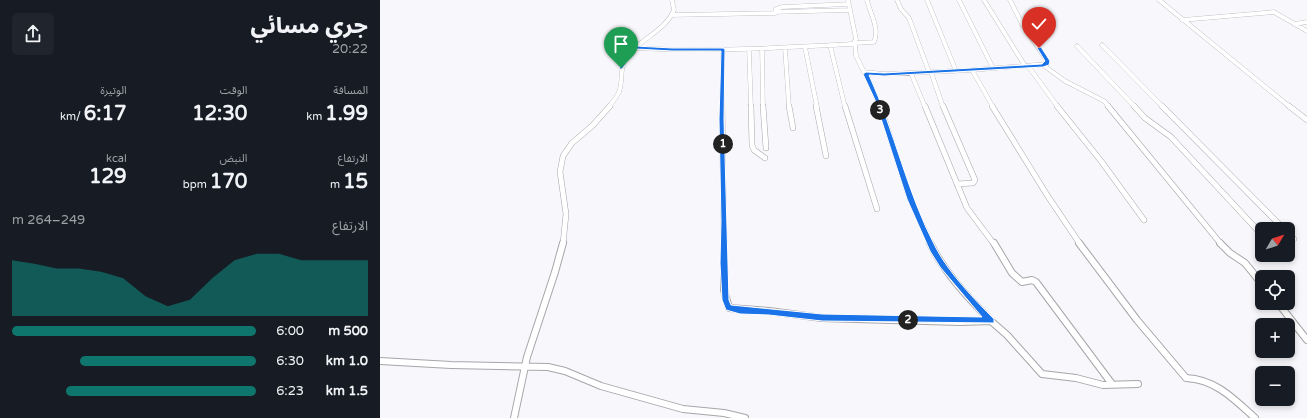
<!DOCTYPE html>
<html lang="ar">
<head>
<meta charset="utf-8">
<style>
	body { margin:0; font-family:"Varela Round","Noto Sans Arabic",sans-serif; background:#20242c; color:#f1f3f6; direction:rtl; height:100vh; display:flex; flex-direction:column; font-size:15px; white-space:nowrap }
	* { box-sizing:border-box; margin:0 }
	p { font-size:13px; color:#9ea1a6 }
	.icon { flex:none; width:22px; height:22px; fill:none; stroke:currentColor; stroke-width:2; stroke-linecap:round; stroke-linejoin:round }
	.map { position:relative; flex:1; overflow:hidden; direction:ltr }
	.side { display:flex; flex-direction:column; background:#171b24; width:380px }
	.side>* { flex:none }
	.needle { width:26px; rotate:51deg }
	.buttons { position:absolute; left:875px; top:222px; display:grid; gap:8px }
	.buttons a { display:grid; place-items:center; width:40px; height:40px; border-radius:6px; background:#171b24; box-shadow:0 2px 6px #0003; font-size:20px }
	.pin { position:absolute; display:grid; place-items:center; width:34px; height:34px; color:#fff; margin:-41px -17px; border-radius:50% 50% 50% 0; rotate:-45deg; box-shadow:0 0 4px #0007 }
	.pin .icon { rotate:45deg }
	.km { position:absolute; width:20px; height:20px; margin:-10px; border-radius:50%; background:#222; color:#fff; font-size:11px; line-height:20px; text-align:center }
	.round { display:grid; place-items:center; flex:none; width:42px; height:42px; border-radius:6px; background:#20242c }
	.summary { display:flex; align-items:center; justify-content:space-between; height:68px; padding:0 12px }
	h1 { font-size:22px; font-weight:800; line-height:30px }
	.stats { display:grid; grid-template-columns:repeat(3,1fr); gap:6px; height:68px; padding:4px 12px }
	.stats div { display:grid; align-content:center }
	.stats b { font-size:20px; font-weight:800 }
	.stats small { font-size:11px; font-weight:400 }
	.stats p { font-size:11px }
	.chart { height:112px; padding:8px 12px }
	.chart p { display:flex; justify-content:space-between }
	.chart svg { width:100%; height:72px; margin-top:4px; fill:#0f766e; opacity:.7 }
	ul { padding:0 12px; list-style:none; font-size:13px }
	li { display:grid; grid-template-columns:64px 48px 1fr; align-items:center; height:30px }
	li i { height:10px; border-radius:5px; background:#0f766e }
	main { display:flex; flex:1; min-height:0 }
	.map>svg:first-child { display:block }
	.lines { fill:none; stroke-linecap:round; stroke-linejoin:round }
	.minor-far2-casing { stroke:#a6a6aa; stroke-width:4.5 }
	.minor-far1-casing { stroke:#a6a6aa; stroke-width:6 }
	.minor-casing { stroke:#a6a6aa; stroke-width:8 }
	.minor-far2 { stroke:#fff; stroke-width:4 }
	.minor-far1 { stroke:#fff; stroke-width:5 }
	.minor { stroke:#fff; stroke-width:6 }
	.route { fill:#1a73e8; stroke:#fff }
</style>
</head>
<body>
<main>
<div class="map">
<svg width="927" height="418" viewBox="0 0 927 418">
	<rect width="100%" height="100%" fill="#f8f8fc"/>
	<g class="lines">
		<g class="minor-far2-casing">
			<path id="minor-far2" d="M487,0C490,13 500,29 494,42L475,43L476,56L484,72L505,74L592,70L667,64V61L642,24L630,0
				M517,0L521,9L529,18L549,72
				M547,0L576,71
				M579,0L613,68
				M604,0L645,66
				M779,0L910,107
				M469,4L402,7L396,9L395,12L470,10
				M292,15L396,13
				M802,20L894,12L927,31
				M914,24L927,22
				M450,45L465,107
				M722,45L783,107
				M697,46L755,107
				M425,47L437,107
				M255,48C328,52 400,48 473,44L476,39L468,0
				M405,48L409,107
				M369,49L371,107
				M382,49L383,107
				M663,65L685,81L724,101L729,107
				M648,66L678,107
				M592,70L613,107
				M551,72L563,107
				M486,73L500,107
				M531,73L545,107
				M229,107C232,102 237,97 239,92C244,79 238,69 248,56C261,38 285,31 294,10L292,0
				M342,107L343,49"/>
		</g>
		<g class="minor-far1-casing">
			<path id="minor-far1" d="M342,106L344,244
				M371,106L372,145L374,150L385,158
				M383,106L386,148
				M409,106L413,128
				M436,106L446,156
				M465,106L497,209
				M500,106L530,199L551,244
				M545,106L587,208L614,244
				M563,106L595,180L593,183L577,184
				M612,106L667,195L700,244
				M677,106L721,161L764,220
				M728,106L841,244
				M754,106L765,118L791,137L882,235
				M782,106L904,229
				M909,106L927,120
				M908,233L914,239
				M183,244L186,214L180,172L183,156L192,143L212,126L230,106"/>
		</g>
		<g class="minor-casing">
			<path id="minor" d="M344,243V290L349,308L389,311L442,318L580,322L611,321L627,335L662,374L696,378L723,385L758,384
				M550,243C564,272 588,298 611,321
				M614,243L632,273L642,282L652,280L656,282L732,384
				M699,243L757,320L806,378C835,379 854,399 875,418
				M840,243L850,253L865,263L882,284
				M898,303L927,340
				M0,361L71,365L168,367L185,371L221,386L303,409L344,413L365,418
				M134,418L147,357L175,272L183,243"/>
		</g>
		<use href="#minor-far2" class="minor-far2"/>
		<use href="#minor-far1" class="minor-far1"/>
		<use href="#minor" class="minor"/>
	</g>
	<path class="route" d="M255,46L292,48H343L345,49L344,119L349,300L351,305L442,314L602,317L560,267L550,251L527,199L495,100L483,74L486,72L504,73L662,64L665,61L657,48L661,47L670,61L669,65L663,67L504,76L489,75C515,132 527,193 556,248C569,273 594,299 614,319V323L442,321L389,315L360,314L346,310L342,300L340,263L341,221L339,119L341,51H292L256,49L242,69H239L245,56Z"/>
</svg>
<div class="buttons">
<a><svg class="needle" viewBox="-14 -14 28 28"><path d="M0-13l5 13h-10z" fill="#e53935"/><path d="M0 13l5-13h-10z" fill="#9ea1a6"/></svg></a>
<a><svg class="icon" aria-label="locate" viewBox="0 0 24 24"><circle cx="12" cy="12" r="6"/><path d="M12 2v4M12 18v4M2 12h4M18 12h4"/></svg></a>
<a>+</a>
<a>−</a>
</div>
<div class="pin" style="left:241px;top:68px;background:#1e9e55"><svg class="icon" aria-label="arrive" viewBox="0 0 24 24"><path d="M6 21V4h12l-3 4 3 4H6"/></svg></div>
<div class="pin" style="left:659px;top:48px;background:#d93025"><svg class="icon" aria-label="check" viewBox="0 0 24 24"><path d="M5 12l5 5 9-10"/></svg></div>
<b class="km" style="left:343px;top:144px">1</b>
<b class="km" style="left:528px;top:320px">2</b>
<b class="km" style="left:500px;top:110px">3</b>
</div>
<section class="side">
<div class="summary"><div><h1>جري مسائي</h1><p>20:22</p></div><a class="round"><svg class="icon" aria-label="share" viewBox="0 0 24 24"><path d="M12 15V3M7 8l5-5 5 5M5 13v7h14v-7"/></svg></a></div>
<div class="stats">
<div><p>المسافة</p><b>1.99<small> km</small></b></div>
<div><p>الوقت</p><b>12:30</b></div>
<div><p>الوتيرة</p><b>6:17<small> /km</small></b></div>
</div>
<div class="stats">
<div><p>الارتفاع</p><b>15<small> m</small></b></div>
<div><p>النبض</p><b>170<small> bpm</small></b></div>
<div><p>kcal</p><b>129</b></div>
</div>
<div class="chart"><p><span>الارتفاع</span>249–264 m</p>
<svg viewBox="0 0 160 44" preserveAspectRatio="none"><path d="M0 44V10L10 12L20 15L30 15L40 17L50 21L60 32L70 38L80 34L90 21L100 10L110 6L120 6L130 10L140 10L150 10L160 10V44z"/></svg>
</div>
<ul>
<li><b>500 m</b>6:00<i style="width:100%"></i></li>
<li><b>1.0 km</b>6:30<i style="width:72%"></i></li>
<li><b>1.5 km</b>6:23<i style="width:78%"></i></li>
</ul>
</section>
</main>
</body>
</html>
